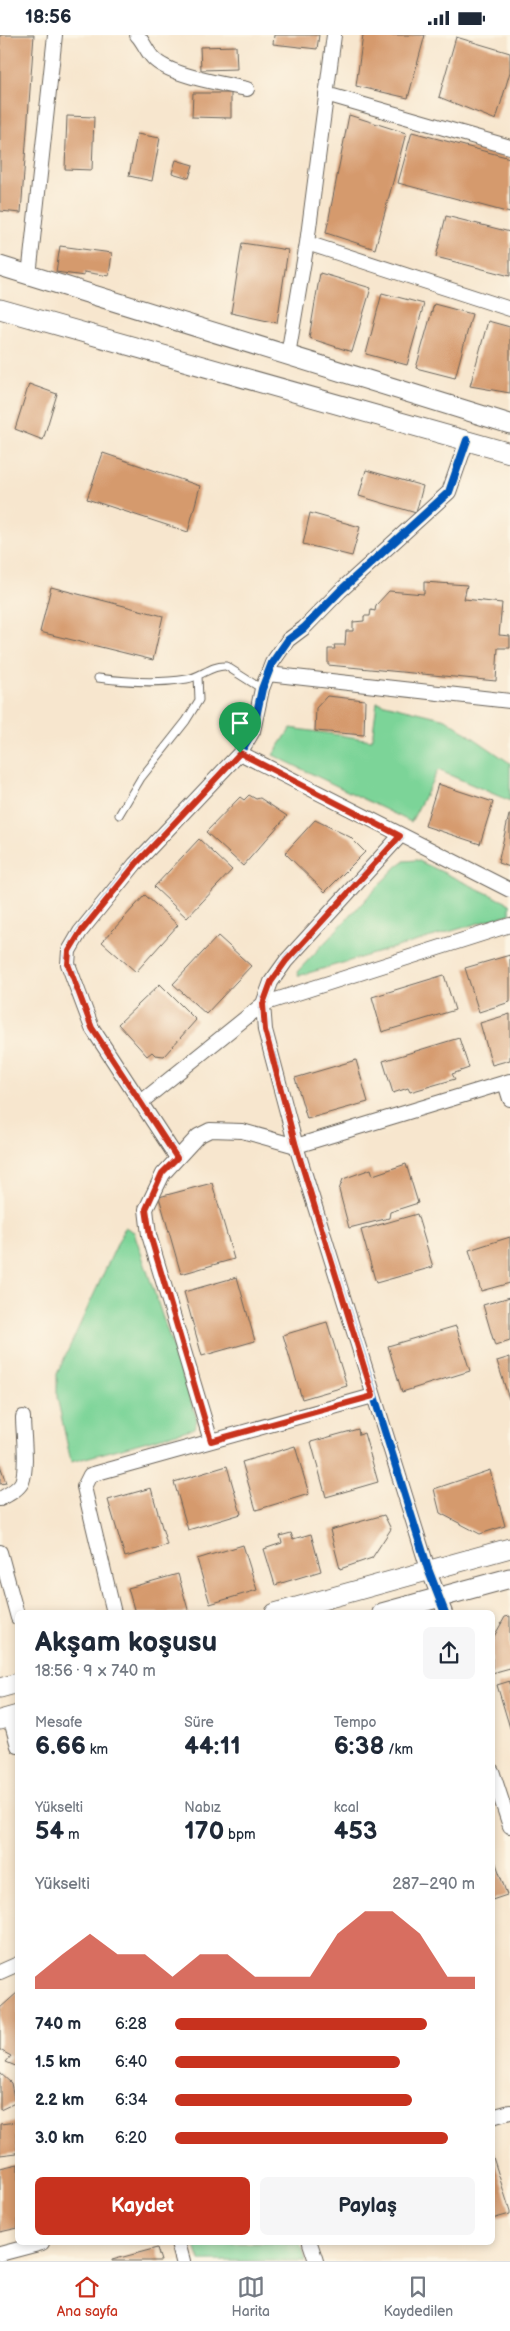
<!DOCTYPE html>
<html lang="tr">
<head>
<meta charset="utf-8">
<style>
	body { margin:0; font-family:"Balsamiq Sans",sans-serif; background:#f6f6f7; color:#1f2937; height:100vh; display:flex; flex-direction:column; font-size:19px; white-space:nowrap }
	* { box-sizing:border-box; margin:0 }
	p { font-size:16px; color:#747a83 }
	.icon { flex:none; width:28px; height:28px; fill:none; stroke:currentColor; stroke-width:2; stroke-linecap:round; stroke-linejoin:round }
	.map { position:relative; flex:1; overflow:hidden }
	.details { position:absolute; left:15px; top:1575px; width:480px; height:635px; display:flex; flex-direction:column; background:#fff; border-radius:8px; box-shadow:0 2px 8px #0003 }
	.details>* { flex:none }
	.pin { position:absolute; display:grid; place-items:center; width:42px; height:42px; color:#fff; margin:-51px -21px; border-radius:50% 50% 50% 0; rotate:-45deg; box-shadow:0 0 5px #0007 }
	.pin .icon { rotate:45deg }
	.round { display:grid; place-items:center; flex:none; width:52px; height:52px; border-radius:8px; background:#f6f6f7 }
	.head { display:flex; align-items:center; justify-content:space-between; height:85px; padding:0 20px }
	h1 { font-size:28px; font-weight:700; line-height:38px }
	.metrics { display:grid; grid-template-columns:repeat(3,1fr); gap:8px; height:85px; padding:5px 20px }
	.metrics div { display:grid; align-content:center }
	.metrics b { font-size:25px; font-weight:700 }
	.metrics small { font-size:14px; font-weight:400 }
	.metrics p { font-size:14px }
	.chart { height:140px; padding:10px 20px }
	.chart p { display:flex; justify-content:space-between }
	.chart svg { width:100%; height:90px; margin-top:5px; fill:#c8321e; opacity:.7 }
	.cta { display:flex; gap:10px; margin-top:auto; padding:10px 20px }
	.cta a { flex:1; height:58px; border-radius:8px; background:#c8321e; color:#fff; font-size:20px; font-weight:700; line-height:58px; text-align:center }
	.cta a+a { background:#f6f6f7; color:#1f2937 }
	ul { padding:0 20px; list-style:none; font-size:16px }
	li { display:grid; grid-template-columns:80px 60px 1fr; align-items:center; height:38px }
	li i { height:12px; border-radius:6px; background:#c8321e }
	.status { display:flex; justify-content:space-between; align-items:center; height:35px; padding:0 25px; background:#fff; direction:ltr }
	.status svg { height:14px; fill:currentColor }
	.tabs { display:flex; justify-content:space-around; align-items:center; height:70px; border-top:1px solid #e0e1e3; background:#fff; font-size:14px; color:#747a83 }
	.tabs a { display:grid; justify-items:center; gap:2px }
	.tabs .current { color:#c8321e }
	.map>svg:first-child { display:block }
	.green { fill:#7cd498; stroke:#4c785a }
	.building { fill:#d59a6d }
	.lines { fill:none; stroke-linecap:round; stroke-linejoin:round }
	.lane-casing { stroke:#69635a; stroke-width:9 }
	.street-casing { stroke:#69635a; stroke-width:16 }
	.secondary-casing { stroke:#69635a; stroke-width:21 }
	.lane { stroke:#fff; stroke-width:7 }
	.street { stroke:#fff; stroke-width:14 }
	.secondary { stroke:#fff; stroke-width:19 }
	.cycleway-casing { stroke:#fcf5e5; stroke-width:11 }
	.cycleway { stroke:#0057b8; stroke-width:8 }
	.route-casing { stroke:#fff; stroke-width:10 }
	.route { stroke:#c8321e; stroke-width:6 }
</style>
</head>
<body>
<div class="status"><b>18:56</b><svg viewBox="0 0 49 12"><path d="M0 12V9h3v3zM5 12V6h3v6zM10 12V3h3v9zM15 12V0h3v12zM26 1h20v11H26zM47 4h2v5h-2z"/></svg></div>
<div class="map">
<svg width="510" height="2226" viewBox="0 0 510 2226">
	<rect width="100%" height="100%" fill="#fcf5e5"/>
	<filter id="ink" filterUnits="userSpaceOnUse"><feTurbulence type="fractalNoise" baseFrequency=".02" numOctaves="2"/><feDisplacementMap in="SourceGraphic" scale="10" xChannelSelector="R" yChannelSelector="G"/><feConvolveMatrix kernelMatrix="1 2 1 2 8 2 1 2 1" color-interpolation-filters="sRGB"/></filter>
	<filter id="wash" filterUnits="userSpaceOnUse"><feTurbulence type="fractalNoise" baseFrequency=".0096" numOctaves="4" result="noise"/><feDisplacementMap in="SourceGraphic" scale="20" xChannelSelector="R" yChannelSelector="G"/><feGaussianBlur stdDeviation="1.12" result="paint"/><feColorMatrix in="noise" values="0 0 0 0 0 0 0 0 0 0 0 0 0 0 0 0 0 1.4 0 .05"/><feComposite in="paint" operator="in"/></filter>
	<g filter="url(#wash)">
		<rect width="100%" height="100%" fill="#f7e6ce"/>
		<path class="green" d="M377,667L446,684L510,728V766L438,735L411,787L273,720L291,693L372,705Z
			M417,825L510,869V879L298,941L297,937L397,831L404,826Z
			M125,1192L134,1197L197,1384L195,1393L71,1427L57,1362V1339Z
			M194,2208H301L306,2226H200Z"/>
		<g id="blocks">
			<path class="building" d="M0,0H34L21,178L0,176Z
				M274,0H319L317,14L273,9Z
				M363,0H425L408,63L356,51Z
				M456,2L510,18V37L496,85L439,62Z
				M236,11L237,34L201,35L200,12Z
				M193,58H231V83L192,82Z
				M349,80L406,98L375,214L326,198Z
				M67,81L94,82L92,135L65,134Z
				M412,97L510,123V178L398,148Z
				M137,99L160,103L152,146L129,141Z
				M176,125L193,130L189,143L172,138Z
				M446,181L510,197V241L436,222Z
				M242,208L288,215L277,288L231,278Z
				M60,211L112,218L109,241L84,237V241L56,237Z
				M320,238L371,253L352,317L309,303Z
				M382,258L424,269L407,330L366,319Z
				M434,269L472,279L455,343L416,333Z
				M488,286L510,292V358L470,351Z
				M29,349L57,359L43,405L15,394Z
				M103,418L200,451L188,497L87,464Z
				M366,435L423,451L416,478L359,461Z
				M310,478L360,492L352,521L303,509Z
				M424,547L467,550L464,564L502,568L499,600L510,601V613H498L496,646L328,630V614H335L334,610H345L346,596H353V587L364,586V581H370L371,575L375,576L376,570L389,556L424,559Z
				M51,552L163,581L153,625L40,597Z
				M327,661L365,665L364,700L315,696L316,673Z
				M438,749L493,767L480,809L425,791Z
				M249,760L256,764L260,763L287,781L243,831L206,797L240,762L244,765Z
				M509,780H510V832L498,828Z
				M315,785L350,802L365,817L325,857L285,818Z
				M199,804L232,835L187,883L154,852Z
				M145,860L178,890L136,937L102,907Z
				M218,901L251,931L206,979L173,949Z
				M510,920V967L479,977L465,933Z
				M444,940L455,975L382,997L372,962Z
				M160,949L196,985L164,1021L155,1020L152,1017L147,1021L118,989Z
				M510,979V1025L492,1030L480,988Z
				M459,1003L469,1033L452,1039L455,1044L410,1057L408,1053L393,1058L383,1026Z
				M356,1025L368,1067L307,1084L295,1043Z
				M406,1129L418,1168L390,1177L389,1183L349,1193L339,1155L343,1144L371,1134L373,1140Z
				M212,1148L234,1224L181,1239L159,1162Z
				M417,1179L433,1232L376,1248L361,1195Z
				M510,1202V1248L481,1256L469,1215Z
				M237,1242L255,1306L202,1321L184,1257Z
				M510,1262V1306L495,1311L483,1270Z
				M327,1287L347,1351L302,1364L283,1300Z
				M456,1291L470,1336L402,1357L388,1311Z
				M510,1322V1367L497,1326Z
				M358,1394L359,1400L364,1398L378,1447L326,1462L311,1407Z
				M295,1411L309,1459L256,1475L242,1427Z
				M0,1430L6,1448L0,1449Z
				M227,1431L241,1479L188,1495L174,1447Z
				M490,1435L505,1491L480,1499L440,1478L434,1454Z
				M151,1453L167,1510L125,1522L108,1465Z
				M384,1480L391,1494L372,1523L340,1534L330,1495Z
				M291,1498L293,1504L311,1499L321,1536L275,1550L264,1514L282,1508L280,1501Z
				M243,1510L257,1555L210,1569L197,1524Z
				M178,1539L189,1578H135L128,1553Z
				M510,1581V1633L492,1638V1605L505,1582Z
				M510,1646V1693L497,1650Z
				M492,1817L507,1860L492,1865Z
				M18,1957V2032L6,2027L11,2021L0,2015V1973Z
				M0,2038L11,2048L15,2068L0,2075Z
				M17,2087V2118L0,2120V2089Z
				M492,2119L510,2176V2179L492,2184Z
				M18,2129V2193L0,2197V2133Z
				M157,2213L161,2226H112V2225Z"/>
		</g>
	</g>
	<g filter="url(#ink)">
		<use href="#blocks" fill-opacity="0" stroke="#69635a" stroke-width="1"/>
		<g class="lines">
			<g class="lane-casing">
				<path id="lane" d="M98,643C128,647 156,649 187,644C201,642 211,630 226,631L262,654
					M119,780L141,743L186,686L199,665L198,641"/>
			</g>
			<g class="street-casing">
				<path id="street" d="M137,0C144,7 147,18 155,25C173,41 223,49 247,54
					M326,59L510,112
					M307,208L510,274
					M29,241L55,0
					M288,320L307,208L334,0
					M268,639L510,666
					M240,718L510,855
					M400,801L286,926L271,947L263,969L265,995L296,1111L428,1534L445,1578
					M505,1048L510,1064
					M140,1068L263,969L510,890
					M177,1123L92,993L68,929L69,916L80,897L135,829L240,718L253,696L262,654L272,628L288,605L304,593L340,556L449,457L467,405
					M211,1406L149,1200L146,1174L163,1139L198,1101L210,1095L242,1096L296,1111L510,1046
					M0,1464C7,1460 18,1455 22,1447C28,1431 23,1399 23,1382
					M0,1517L18,1583
					M114,1578L84,1452L90,1440L373,1361
					M10,1682L18,1711
					M492,1736L510,1791
					M0,1937L18,1929
					M492,2082L510,2077
					M178,2208L183,2226
					M310,2208L316,2226
					M0,2219L42,2208"/>
			</g>
			<g class="secondary-casing">
				<path id="secondary" d="M0,231L510,389
					M0,274L510,418
					M275,1578L510,1513
					M382,1578L510,1543
					M0,1653L18,1648
					M0,1685L18,1680"/>
			</g>
			<use href="#lane" class="lane"/>
			<use href="#street" class="street"/>
			<use href="#secondary" class="secondary"/>
			<g class="cycleway-casing">
				<path id="cycleway" d="M400,801L286,926L271,947L263,969L265,995L296,1111L428,1534L445,1578
					M177,1123L92,993L68,929L69,916L80,897L135,829L240,718L253,696L262,654L272,628L288,605L304,593L340,556L449,457L467,405"/>
			</g>
			<use href="#cycleway" class="cycleway"/>
		</g>
	</g>
	<g class="lines" filter="url(#ink)">
		<g class="route-casing">
			<path id="route" d="M240,718L400,801L286,926L271,947L263,969L265,995L296,1111L373,1361L211,1406L150,1200L146,1174L162,1138L177,1123L92,993L68,929L69,916L80,898L136,829Z"/>
		</g>
		<use href="#route" class="route"/>
	</g>
</svg>
<div class="pin" style="left:240px;top:718px;background:#1e9e55"><svg class="icon" aria-label="arrive" viewBox="0 0 24 24"><path d="M6 21V4h12l-3 4 3 4H6"/></svg></div>
<section class="details">
<div class="head"><div><h1>Akşam koşusu</h1><p>18:56 · 9 × 740 m</p></div><a class="round"><svg class="icon" aria-label="share" viewBox="0 0 24 24"><path d="M12 15V3M7 8l5-5 5 5M5 13v7h14v-7"/></svg></a></div>
<div class="metrics">
<div><p>Mesafe</p><b>6.66<small> km</small></b></div>
<div><p>Süre</p><b>44:11</b></div>
<div><p>Tempo</p><b>6:38<small> /km</small></b></div>
</div>
<div class="metrics">
<div><p>Yükselti</p><b>54<small> m</small></b></div>
<div><p>Nabız</p><b>170<small> bpm</small></b></div>
<div><p>kcal</p><b>453</b></div>
</div>
<div class="chart"><p><span>Yükselti</span>287–290 m</p>
<svg viewBox="0 0 160 44" preserveAspectRatio="none"><path d="M0 44V38L10 27L20 17L30 27L40 27L50 38L60 27L70 27L80 38L90 38L100 38L110 17L120 6L130 6L140 17L150 38L160 38V44z"/></svg>
</div>
<ul>
<li><b>740 m</b>6:28<i style="width:84%"></i></li>
<li><b>1.5 km</b>6:40<i style="width:75%"></i></li>
<li><b>2.2 km</b>6:34<i style="width:79%"></i></li>
<li><b>3.0 km</b>6:20<i style="width:91%"></i></li>
</ul>
<div class="cta"><a>Kaydet</a><a>Paylaş</a></div>
</section>
</div>
<nav class="tabs">
<a class="current"><svg class="icon" aria-label="home" viewBox="0 0 24 24"><path d="M3 11l9-7 9 7M6 9v11h12V9"/></svg>Ana sayfa</a>
<a><svg class="icon" aria-label="map" viewBox="0 0 24 24"><path d="M3 6l6-2 6 2 6-2v14l-6 2-6-2-6 2zM9 4v14M15 6v14"/></svg>Harita</a>
<a><svg class="icon" aria-label="saved" viewBox="0 0 24 24"><path d="M7 4h10v16l-5-4-5 4z"/></svg>Kaydedilen</a>
</nav>
</body>
</html>
